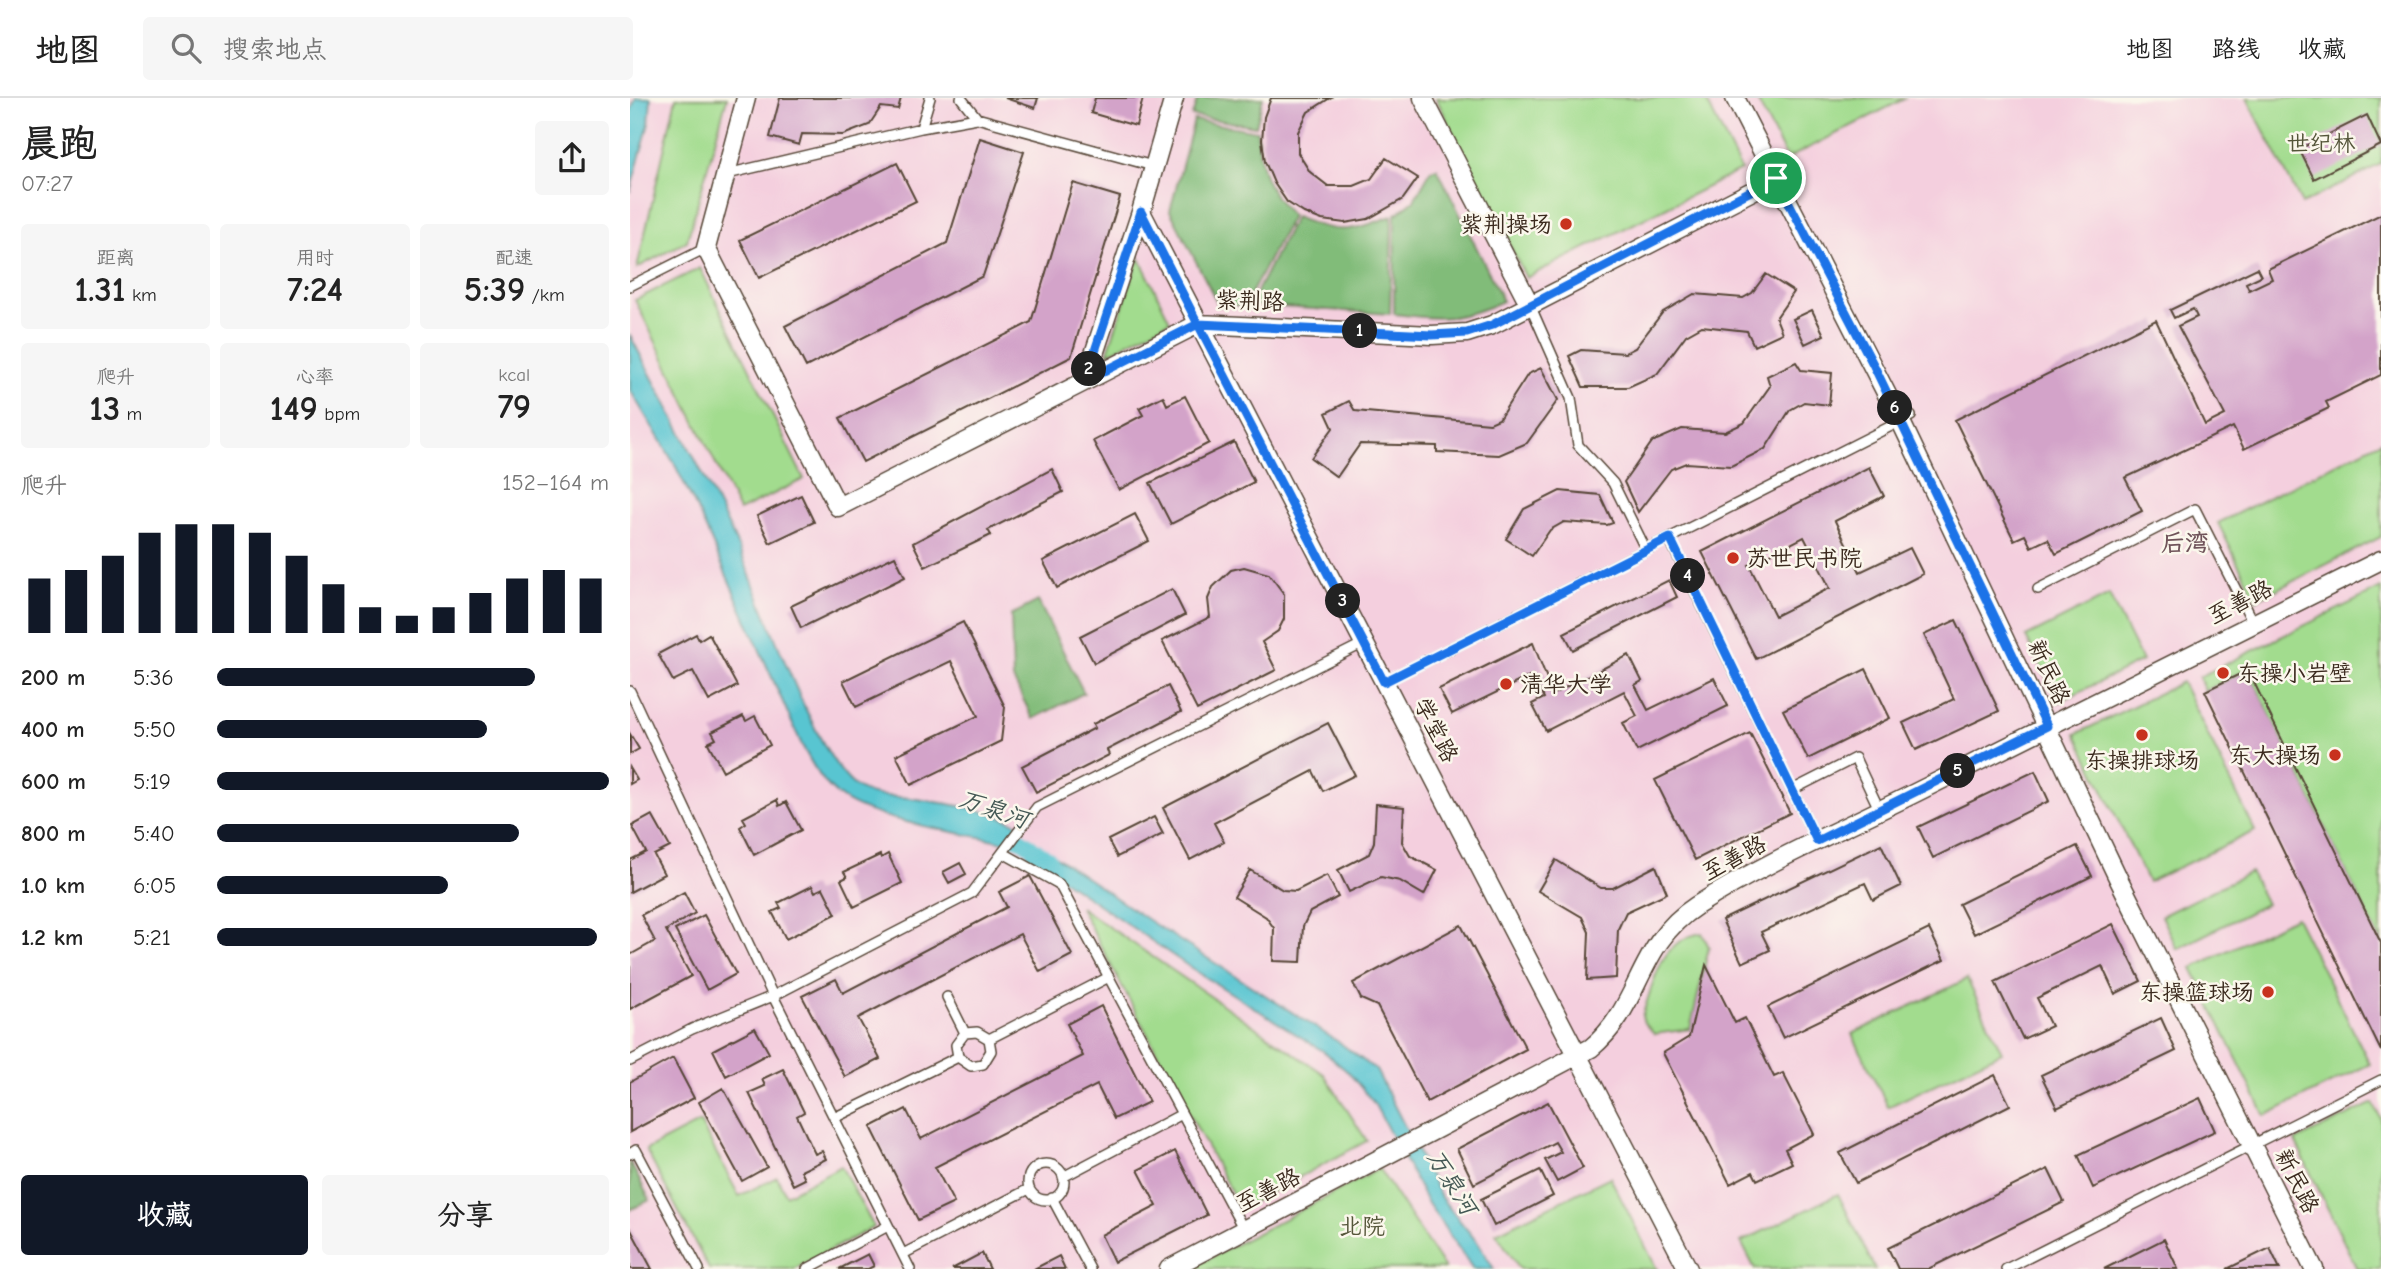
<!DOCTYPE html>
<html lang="zh">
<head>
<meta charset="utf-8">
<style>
	body { margin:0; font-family:"Comic Neue","LXGW WenKai TC",sans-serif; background:#f6f6f6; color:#222; height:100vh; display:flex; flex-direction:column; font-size:26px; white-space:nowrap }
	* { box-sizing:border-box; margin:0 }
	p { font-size:23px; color:#767676 }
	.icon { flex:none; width:38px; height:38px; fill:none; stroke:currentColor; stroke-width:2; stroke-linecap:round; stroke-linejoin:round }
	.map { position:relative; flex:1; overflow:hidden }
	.panel { display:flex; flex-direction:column; background:#fff; width:630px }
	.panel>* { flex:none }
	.pin { position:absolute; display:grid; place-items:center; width:60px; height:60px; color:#fff; margin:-30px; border:4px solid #fff; border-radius:50%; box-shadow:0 2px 7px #0007 }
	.km { position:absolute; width:35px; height:35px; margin:-18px; border-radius:50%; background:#222; color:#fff; font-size:19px; line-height:35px; text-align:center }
	.round { display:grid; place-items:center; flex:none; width:74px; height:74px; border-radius:7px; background:#f6f6f6 }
	.overview { display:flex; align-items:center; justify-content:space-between; height:119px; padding:0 21px }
	h1 { font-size:38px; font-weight:700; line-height:52px }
	.stats { display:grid; grid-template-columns:repeat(3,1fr); gap:10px; height:119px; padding:7px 21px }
	.stats div { display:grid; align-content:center; border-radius:7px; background:#f6f6f6; text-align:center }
	.stats b { font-size:35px; font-weight:700 }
	.stats small { font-size:19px; font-weight:400 }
	.stats p { font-size:19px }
	.chart { height:196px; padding:14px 21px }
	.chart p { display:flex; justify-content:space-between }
	.chart svg { width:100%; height:126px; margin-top:7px; stroke:#111827; stroke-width:6 }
	.primary-button { display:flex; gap:14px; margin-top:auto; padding:14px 21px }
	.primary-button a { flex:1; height:80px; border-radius:7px; background:#111827; color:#fff; font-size:28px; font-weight:700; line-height:80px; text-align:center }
	.primary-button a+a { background:#f6f6f6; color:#222 }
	ul { padding:0 21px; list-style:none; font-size:23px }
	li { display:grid; grid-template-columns:112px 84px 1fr; align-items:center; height:52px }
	li i { height:18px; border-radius:9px; background:#111827 }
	header { display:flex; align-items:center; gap:42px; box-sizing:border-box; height:98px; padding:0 35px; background:#fff; border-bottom:2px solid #e0e0e0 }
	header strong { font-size:33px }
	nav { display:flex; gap:38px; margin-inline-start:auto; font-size:24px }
	.search { width:490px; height:63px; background:#f6f6f6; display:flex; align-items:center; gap:18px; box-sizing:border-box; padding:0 24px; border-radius:7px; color:#767676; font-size:26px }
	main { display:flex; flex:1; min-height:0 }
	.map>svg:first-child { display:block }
	.built { fill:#f4cfde }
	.green { fill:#a2dc8e; stroke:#6e8356; stroke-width:2 }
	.forest { fill:#81bc79; stroke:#5e734c; stroke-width:2 }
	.water { fill:#59c5d1; stroke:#4a7878; stroke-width:2 }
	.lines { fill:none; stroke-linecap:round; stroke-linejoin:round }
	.canal { stroke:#59c5d1; stroke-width:16 }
	.building { fill:#d3a3c9; fill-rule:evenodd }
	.service-casing { stroke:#554536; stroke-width:12 }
	.minor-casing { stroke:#554536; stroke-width:21 }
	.service { stroke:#fff; stroke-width:9 }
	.minor { stroke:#fff; stroke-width:18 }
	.route-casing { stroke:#fff; stroke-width:14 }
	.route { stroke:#1a73e8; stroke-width:9 }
	.poi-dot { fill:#c8321e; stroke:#fbf7ec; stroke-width:2.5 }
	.labels { text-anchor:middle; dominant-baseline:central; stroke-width:5; stroke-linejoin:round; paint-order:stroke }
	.park-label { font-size:23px; fill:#55563a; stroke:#fbf7ec }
	.poi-label { font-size:23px; fill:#3b2a1e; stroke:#fbf7ec; text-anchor:end }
	.street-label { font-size:23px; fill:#3b2a1e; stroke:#fbf7ec }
	.neighbourhood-label { font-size:24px; font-weight:bold; fill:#70545a; stroke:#fbf7ec }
	.water-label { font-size:24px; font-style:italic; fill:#445854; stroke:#fbf7ec }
</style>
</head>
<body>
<header>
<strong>地图</strong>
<div class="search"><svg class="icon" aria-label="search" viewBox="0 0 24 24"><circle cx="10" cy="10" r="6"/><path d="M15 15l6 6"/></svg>搜索地点</div>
<nav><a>地图</a><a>路线</a><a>收藏</a></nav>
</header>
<main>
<section class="panel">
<div class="overview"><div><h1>晨跑</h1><p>07:27</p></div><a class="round"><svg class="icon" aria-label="share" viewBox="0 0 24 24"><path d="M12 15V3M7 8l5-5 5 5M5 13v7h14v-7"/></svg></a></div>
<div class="stats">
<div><p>距离</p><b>1.31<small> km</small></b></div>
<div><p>用时</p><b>7:24</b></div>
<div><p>配速</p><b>5:39<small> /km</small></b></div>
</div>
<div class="stats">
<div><p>爬升</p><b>13<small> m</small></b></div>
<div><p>心率</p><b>149<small> bpm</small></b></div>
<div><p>kcal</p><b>79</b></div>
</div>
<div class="chart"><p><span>爬升</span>152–164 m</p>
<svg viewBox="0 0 160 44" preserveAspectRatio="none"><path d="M5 44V25M15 44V22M25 44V17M35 44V9M45 44V6M55 44V6M65 44V9M75 44V17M85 44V27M95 44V35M105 44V38M115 44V35M125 44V30M135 44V25M145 44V22M155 44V25"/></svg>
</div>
<ul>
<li><b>200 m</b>5:36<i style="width:81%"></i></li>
<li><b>400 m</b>5:50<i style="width:69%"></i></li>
<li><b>600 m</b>5:19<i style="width:100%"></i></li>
<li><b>800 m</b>5:40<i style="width:77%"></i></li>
<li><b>1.0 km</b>6:05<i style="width:59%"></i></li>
<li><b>1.2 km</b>5:21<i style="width:97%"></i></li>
</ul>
<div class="primary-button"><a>收藏</a><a>分享</a></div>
</section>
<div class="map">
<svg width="1751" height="1171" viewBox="0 0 1751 1171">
	<rect width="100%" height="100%" fill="#fbf7ec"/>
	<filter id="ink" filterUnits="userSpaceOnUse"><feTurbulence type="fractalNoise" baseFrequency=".0143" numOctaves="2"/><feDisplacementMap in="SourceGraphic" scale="14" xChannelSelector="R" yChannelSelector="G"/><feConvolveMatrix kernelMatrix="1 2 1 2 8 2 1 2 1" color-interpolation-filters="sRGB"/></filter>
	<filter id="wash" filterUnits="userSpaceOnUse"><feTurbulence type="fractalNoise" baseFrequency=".00686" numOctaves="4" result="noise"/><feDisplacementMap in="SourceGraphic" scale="28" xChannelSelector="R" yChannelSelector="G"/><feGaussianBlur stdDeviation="1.57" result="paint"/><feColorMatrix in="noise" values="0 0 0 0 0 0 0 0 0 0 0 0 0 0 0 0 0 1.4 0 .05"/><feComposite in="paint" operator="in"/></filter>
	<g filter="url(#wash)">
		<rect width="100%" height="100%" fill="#eae0bd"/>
		<path class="built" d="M0,0H1751V1171H0Z"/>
		<path class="green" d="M46,0H97L57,143L7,170Z
			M806,0H1075L1111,72L896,180Z
			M1126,0H1276L1157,61Z
			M1617,0H1751V66L1672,106Z
			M509,159L540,223L477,256Z
			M70,170L174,381L109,413L5,202Z
			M1751,343V439L1626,502L1588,425Z
			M1751,490V845L1618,572L1575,593L1569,579Z
			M1479,497L1512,563L1429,604L1396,539Z
			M1552,584L1625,733L1518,784L1446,636Z
			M1620,774L1636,806L1547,851L1531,818Z
			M450,809L694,976L737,1043L610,1111Z
			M1666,819L1740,966L1635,1018L1562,870Z
			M1072,835L1079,849L1060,931L1024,936L1014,925L1012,918C1025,883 1029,842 1072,835Z
			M1337,881L1372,954L1258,1009L1222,936Z
			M1743,1005L1751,1021V1171H1727L1665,1043Z
			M70,1024L109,1098L147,1079L156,1097L211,1068L244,1129L164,1171H79L16,1052Z
			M749,1071L815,1171H559Z
			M980,1079L1027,1171H890L866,1135Z
			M1208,1096L1245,1171H1125L1111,1144Z"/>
		<path class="forest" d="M568,0H633L626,28L562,18Z
			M564,22L627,33C630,71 635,90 662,118L615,207L589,208L540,113Z
			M807,70L873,203C829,223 811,222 764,216L765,117L784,102L801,72Z
			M762,118L760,216L620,207L665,119C709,136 718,135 762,118Z
			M408,503L454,595L403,621L383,581L381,517Z
			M0,1064L20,1102L0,1112Z"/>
		<path class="water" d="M6,0H21L19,25L0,94V14Z
			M0,237C35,305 72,371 104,440C129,492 185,663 228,690C244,700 263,698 280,700C318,706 357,710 392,728L379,745C338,736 244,723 212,700C193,687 181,665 171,645L69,415L44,365L0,292Z
			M406,745L521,824L710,945L746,972L812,1101L848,1145L864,1171H843L797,1104L744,1005L719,975L693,953L558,868L397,757Z"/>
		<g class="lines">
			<path class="canal" d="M369,733L391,742L419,761"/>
		</g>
		<g id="blocks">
			<path class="building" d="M150,0H271L268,11L251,9L239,27L213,37L172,36L169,47L140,39Z
				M375,0H408L405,10Z
				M465,0H513L506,28L461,15Z
				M641,0H700L678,14L668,34V55L680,74L698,88H724L741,81L756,60L788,80L773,101L738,121L715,125L692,122L674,115L657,104L644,85L635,64L632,42L634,19Z
				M1737,17L1751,47L1684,81L1669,51Z
				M350,40L394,54L353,178L176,269L155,228L317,145Z
				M267,65L286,103L129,180L110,142Z
				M443,85L490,99L441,259L233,364L210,320L401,224Z
				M1751,116V277L1696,304L1699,310L1614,351L1603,329L1495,380L1512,413L1426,456L1418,441L1401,449L1395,437L1384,442L1325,322L1526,222L1575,327L1595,317L1548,228L1567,219L1563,211L1544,220L1540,212L1627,170L1631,178L1616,185L1619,192L1642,181L1638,171Z
				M1136,176L1164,194L1146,220L1152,235L1124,248L1117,233L1072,228L1056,237L1027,276L998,289H953L939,258L951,252L995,255L1005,250L1033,214L1064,196L1113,200L1122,195Z
				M1182,212L1194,237L1175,246L1163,221Z
				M1166,264L1171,272L1202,275L1199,307L1174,304L1160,312L1135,351L1101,368L1056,365L1041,371L1008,414L994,384L1022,344L1052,331L1095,334L1114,325L1140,288L1137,278Z
				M911,270L928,302L897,345L869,357L807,354V348L730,346L707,379L681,360L703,330L696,315L719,303L725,313L860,325L869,321L898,276Z
				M533,298L537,307L555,298L579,345L489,392L463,343L513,317L509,310Z
				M604,344L624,384L541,426L520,385Z
				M1239,369L1254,398L1205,423L1230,474L1280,450L1293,476L1126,561L1072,454ZM1174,439L1200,490L1145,518L1119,467Z
				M422,371L433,394L358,432L361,437L295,469L283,445Z
				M930,393L970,397L983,425L977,427L934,424L920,432L902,458L876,441L894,411Z
				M171,397L184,424L140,445L127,418Z
				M505,416L519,443L427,490L413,463Z
				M265,458L275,479L171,530L161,508Z
				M614,469L639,476L654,496V521L648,533L632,544L646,572L567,612L532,543L580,519L578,501L583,489L601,472Z
				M1039,482L1047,499L943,552L934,535Z
				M542,491L555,517L464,565L450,538Z
				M1326,522L1369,613L1286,652L1273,625L1324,601L1294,537Z
				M333,524L375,609L371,643L281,687L266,657L348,618L321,563L226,609L213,583Z
				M66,536L69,542L79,536L107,588L79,603L63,573L43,583L28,556Z
				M903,545L923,596L999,557L1012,583L1005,587L1018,612L1084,580L1098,608L1007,653L993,625L1007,618L994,593L916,633L902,606L914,600L902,577L822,616L809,591Z
				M1236,571L1260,620L1178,661L1153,612Z
				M1618,572L1751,845V953L1575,593Z
				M538,588L551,614L477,652L479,657L406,694L392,668L465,630L463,626Z
				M113,618L116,623L125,618L140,647L93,673L78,645L86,641L82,634Z
				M698,625L725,677L693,693L683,673L584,725L594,744L560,762L533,710Z
				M1120,635L1160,715L1065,762L1025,682Z
				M0,636L9,651L0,656Z
				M0,670L7,682L0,686Z
				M1405,673L1419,703L1303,760L1288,729Z
				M147,702L149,708L156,704L171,732L124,757L110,729L116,725L113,720Z
				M746,706L774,709L772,744L780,758L807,772L794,797L770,783L751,779L719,794L708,772L739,756L744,744Z
				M22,717L40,749L24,757L34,776L0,794V762L16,754L2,728Z
				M524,719L533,736L487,759L478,742Z
				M1251,746L1271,788L1243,802L1235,785L1131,834L1140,852L1112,865L1092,822Z
				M1447,748L1462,778L1344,836L1329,806Z
				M258,756L272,785L224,809L211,782L217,779L214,774L250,757L251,760Z
				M926,762L971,790H983L1026,768L1037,795L996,814L988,831L986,880L957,882L959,834L952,819L908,793Z
				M330,765L336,776L319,785L313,774Z
				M620,772L653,792L666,793L697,777L708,799L680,814L673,828L671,864L643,863L644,830L636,819L604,799Z
				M400,778L442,857L410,874L390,836L228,920L250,961L215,979L172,898L206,881L213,895L377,809L369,794Z
				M182,788L185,794L193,790L206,816L156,841L142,814L151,810L148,805Z
				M54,794L65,815L36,832L61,878L0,911V857L25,843L11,817Z
				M74,817L106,876L77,892L45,832Z
				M1483,826L1511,883L1485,896L1472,868L1407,900L1421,928L1393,941L1365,884Z
				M831,827L896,951L797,1004L747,908L731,901L723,885Z
				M1299,831L1314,862L1153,940L1138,909Z
				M1076,867L1105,925L1115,920L1144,979L1153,975L1184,1036L1155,1051L1162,1065L1127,1082L1123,1074L1100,1086L1033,955L1059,939Z
				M471,908L519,1004L484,1021L467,987L305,1069L324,1105L288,1122L241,1029L276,1011L291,1041L453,958L437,926Z
				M1531,920L1546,953L1427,1010L1411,977Z
				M125,930L139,955L96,978L83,952Z
				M43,960L64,1000L0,1034V984Z
				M153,971L174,1014L167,1018L185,1056L192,1053L196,1061L171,1073L175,1081L163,1087L119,995L135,988L132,981Z
				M1365,977L1380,1007L1226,1085L1210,1055Z
				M93,990L137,1069L112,1083L69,1004Z
				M1570,1000L1585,1033L1463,1090L1448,1057Z
				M918,1004L953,1070L927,1084L915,1062L931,1054L925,1044L844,1086L827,1051Z
				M545,1053L577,1117L484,1164L471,1137L527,1108L508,1072Z
				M1418,1071L1434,1104L1298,1171H1268L1258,1150Z
				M910,1072L923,1098L864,1128L851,1101Z
				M0,1130L22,1171H0Z
				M1534,1141L1548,1171H1474Z
				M1640,1150L1650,1171H1597Z
				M352,1155L360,1171H322Z
				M238,1156L244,1168L238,1171H209Z
				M429,1158L435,1171H404Z"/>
		</g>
	</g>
	<g filter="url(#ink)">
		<use href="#blocks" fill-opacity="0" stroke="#554536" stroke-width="2"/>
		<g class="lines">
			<g class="service-casing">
				<path id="service" d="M331,0L347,20
					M291,30L300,0
					M97,76L291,30L347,20L523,68
					M0,188L76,150
					M900,207L941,300L948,347L983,385L1016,452
					M1039,440L1187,743
					M1408,491L1565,411L1623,525
					M754,584L1281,318
					M0,593L143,898L280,1171
					M1162,692L1225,660L1250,713
					M375,756L429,786L614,1132
					M317,899L335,935L347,934L359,941L361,953L353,966L341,968L328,959L326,947L335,935
					M359,941L479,879
					M0,963L62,931L143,898L342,795L407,709L734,545
					M204,1020L328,959
					M0,1056L6,1052L69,1171
					M398 1084a18 18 0 1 1 36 0a18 18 0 1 1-36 0Z
					M433,1079L552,1016
					M422,1100L460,1171
					M273,1156L399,1091
					M177,1171L258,1128
					M1376,1171L1751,982"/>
			</g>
			<g class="minor-casing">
				<path id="minor" d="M116,0L76,150L208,409L568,226L802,237L837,235L862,227L1159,74
					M793,0L900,207
					M1105,0L1271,324L1489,782L1684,1171
					M511,114L1058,1171
					M455,283L511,114L544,0
					M539,1171L961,950C1012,908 1006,847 1066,808C1138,762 1220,728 1297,689C1448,613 1599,537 1751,462"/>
			</g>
			<use href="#service" class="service"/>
			<use href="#minor" class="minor"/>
		</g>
	</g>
	<g class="lines" filter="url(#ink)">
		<g class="route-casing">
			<path id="route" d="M1146,80L862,227L837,235L802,237L568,226L511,114L455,283L568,226L754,584L1040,440L1187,743L1417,628L1244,268L1146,80"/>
		</g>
		<use href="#route" class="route"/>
	</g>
	<g class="poi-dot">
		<circle cx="936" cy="126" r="7"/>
		<circle cx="1103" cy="460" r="7"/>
		<circle cx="1593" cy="575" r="7"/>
		<circle cx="876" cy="586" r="7"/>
		<circle cx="1512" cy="637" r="7"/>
		<circle cx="1705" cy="657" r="7"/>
		<circle cx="1638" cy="894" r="7"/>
	</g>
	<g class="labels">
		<g class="park-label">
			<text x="1691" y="45">世纪林</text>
			<text x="732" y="1128">北院</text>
		</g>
		<g class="poi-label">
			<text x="922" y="126">紫荆操场</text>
			<text x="1117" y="460" text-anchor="start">苏世民书院</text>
			<text x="1607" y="575" text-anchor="start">东操小岩壁</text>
			<text x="890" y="586" text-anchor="start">清华大学</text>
			<text x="1691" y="657">东大操场</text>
			<text x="1512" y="662" text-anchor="middle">东操排球场</text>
			<text x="1624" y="894">东操篮球场</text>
		</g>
		<g class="street-label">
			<text transform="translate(620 203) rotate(2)">紫荆路</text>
			<text transform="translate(1610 504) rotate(-27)">至善路</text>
			<text transform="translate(1419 574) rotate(65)">新民路</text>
			<text transform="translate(806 632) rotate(63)">学堂路</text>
			<text transform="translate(1104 760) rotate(-28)">至善路</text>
			<text transform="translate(1667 1083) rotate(63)">新民路</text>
			<text transform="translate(638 1092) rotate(-27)">至善路</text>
		</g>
		<g class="neighbourhood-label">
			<text x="1555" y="445">后湾</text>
		</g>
		<g class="water-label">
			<text transform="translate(364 711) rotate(19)">万泉河</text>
			<text transform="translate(822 1084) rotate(58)">万泉河</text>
		</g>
	</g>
</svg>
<div class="pin" style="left:1146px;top:80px;background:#1e9e55"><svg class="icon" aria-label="arrive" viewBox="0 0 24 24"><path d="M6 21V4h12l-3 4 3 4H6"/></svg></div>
<b class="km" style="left:730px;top:233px">1</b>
<b class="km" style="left:459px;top:271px">2</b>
<b class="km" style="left:713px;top:503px">3</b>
<b class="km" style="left:1058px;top:478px">4</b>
<b class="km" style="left:1328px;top:673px">5</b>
<b class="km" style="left:1265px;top:310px">6</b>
</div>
</main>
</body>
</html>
